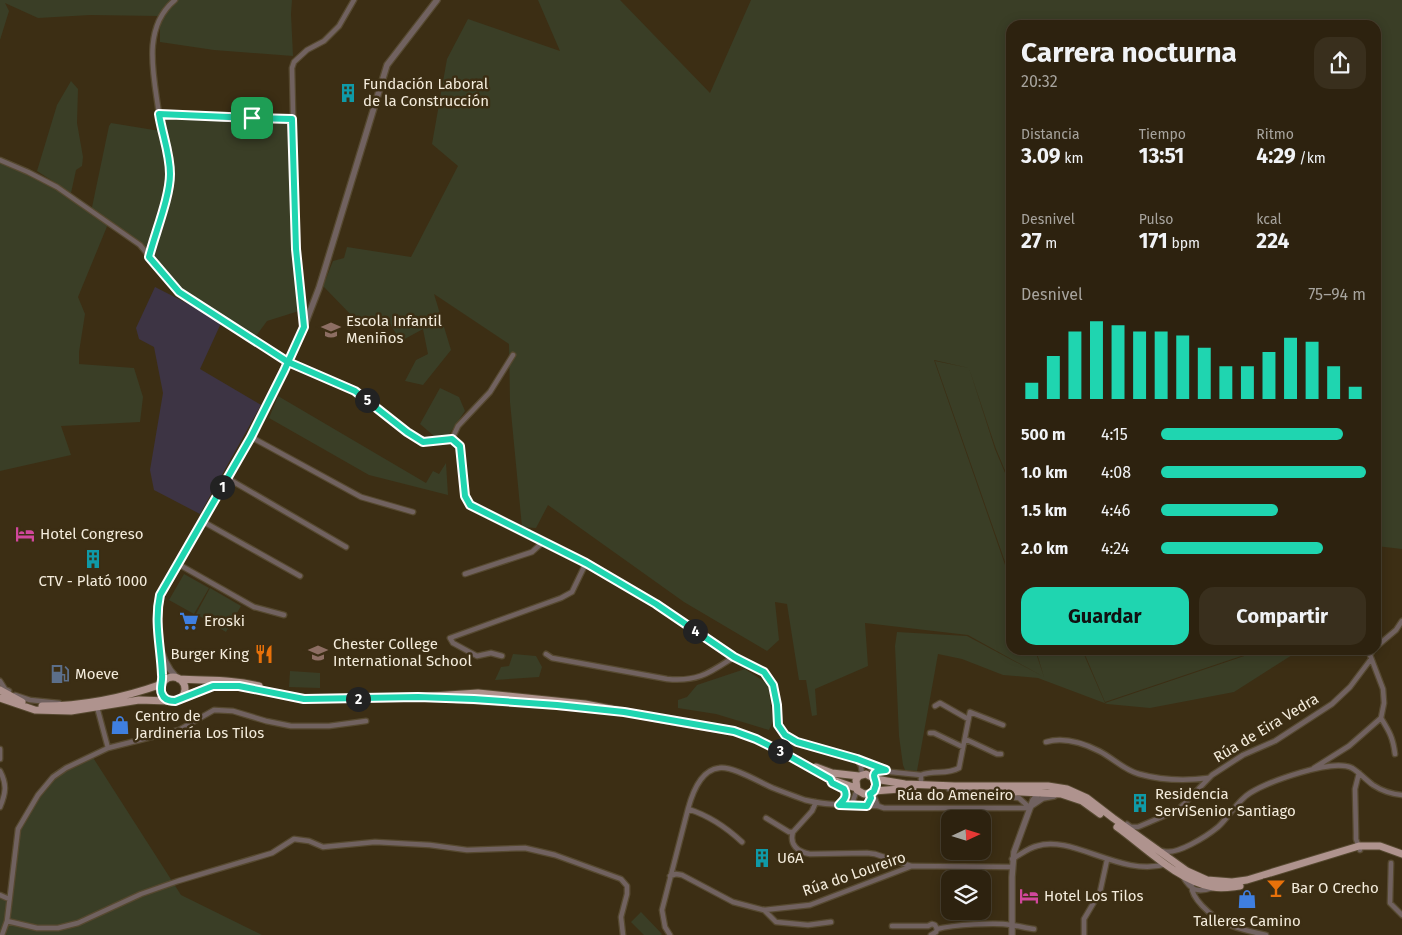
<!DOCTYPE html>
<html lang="es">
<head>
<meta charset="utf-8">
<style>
	body { margin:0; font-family:"Fira Sans",sans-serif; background:#392f1d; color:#f1f3f6; height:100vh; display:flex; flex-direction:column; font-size:19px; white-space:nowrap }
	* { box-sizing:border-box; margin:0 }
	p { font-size:16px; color:#a7a49e }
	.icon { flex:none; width:28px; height:28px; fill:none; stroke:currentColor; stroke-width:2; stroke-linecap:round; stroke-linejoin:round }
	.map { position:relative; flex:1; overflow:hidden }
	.drawer { position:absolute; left:1006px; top:20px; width:375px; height:635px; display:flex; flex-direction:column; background:#2d220f; border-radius:15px; box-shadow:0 2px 12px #0003,0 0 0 1px #483f2f }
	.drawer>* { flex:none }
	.needle { width:32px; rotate:86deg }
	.tools { position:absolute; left:941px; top:810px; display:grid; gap:10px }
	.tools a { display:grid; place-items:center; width:50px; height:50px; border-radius:10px; background:#2d220f; box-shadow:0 2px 12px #0003,0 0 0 1px #483f2f; font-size:25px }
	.pin { position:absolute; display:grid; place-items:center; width:42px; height:42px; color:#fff; margin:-21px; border-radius:10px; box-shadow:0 2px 8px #0006 }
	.km { position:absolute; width:25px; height:25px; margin:-12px; border-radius:50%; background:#222; color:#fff; font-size:14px; line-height:25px; text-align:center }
	.round { display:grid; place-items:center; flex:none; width:52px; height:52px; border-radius:15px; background:#392f1d }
	.summary { display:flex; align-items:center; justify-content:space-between; height:85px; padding:0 15px }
	h1 { font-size:28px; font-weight:700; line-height:38px }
	.stats { display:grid; grid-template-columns:repeat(3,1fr); gap:8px; height:85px; padding:5px 15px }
	.stats div { display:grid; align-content:center }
	.stats b { font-size:21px; font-weight:700 }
	.stats small { font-size:14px; font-weight:400 }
	.stats p { font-size:14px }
	.chart { height:140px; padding:10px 15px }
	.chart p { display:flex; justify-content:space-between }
	.chart svg { width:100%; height:90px; margin-top:5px; stroke:#1fd5b0; stroke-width:6 }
	.button { display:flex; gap:10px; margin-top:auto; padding:10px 15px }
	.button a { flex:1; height:58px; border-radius:15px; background:#1fd5b0; color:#111; font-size:20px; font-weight:700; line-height:58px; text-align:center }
	.button a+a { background:#392f1d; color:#f1f3f6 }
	ul { padding:0 15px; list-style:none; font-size:16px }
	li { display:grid; grid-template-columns:80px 60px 1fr; align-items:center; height:38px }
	li i { height:12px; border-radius:6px; background:#1fd5b0 }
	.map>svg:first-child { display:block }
	.industrial { fill:#3d3444 }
	.green { fill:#3a3e26 }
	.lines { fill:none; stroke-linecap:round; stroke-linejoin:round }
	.minor-casing { stroke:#564930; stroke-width:7 }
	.tertiary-casing { stroke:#564930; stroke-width:8 }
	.primary-casing { stroke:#564930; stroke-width:9 }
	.minor { stroke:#716260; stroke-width:4.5 }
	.tertiary { stroke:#716260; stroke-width:5.5 }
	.primary { stroke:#af938e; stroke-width:7 }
	.route-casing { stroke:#fff; stroke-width:10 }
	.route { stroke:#1fd5b0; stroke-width:6 }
	.labels { text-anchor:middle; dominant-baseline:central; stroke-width:5; stroke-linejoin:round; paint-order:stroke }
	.poi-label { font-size:15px; fill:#f4ecdc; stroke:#3c2e14; text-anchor:start }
	.street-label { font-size:15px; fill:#f4ecdc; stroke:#3c2e14 }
</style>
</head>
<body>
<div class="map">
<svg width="1402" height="935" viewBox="0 0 1402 935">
	<rect width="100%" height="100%" fill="#3c2e14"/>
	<path class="industrial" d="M155,287L222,321L200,369L261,405L200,514L154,490L150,470L163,393L154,347L139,339L136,328Z"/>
	<path class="green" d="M0,0H292L291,14L293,56L214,50L160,42V16L90,15L38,18L5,3L9,11L0,40Z
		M538,0H620L710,93L751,0H1402V549L1376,546V25H1011V485L996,449L969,368L934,360L1011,582V650H1035L1044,677L968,635L865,623L868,666L815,689L817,715L812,716L806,680H799L787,604L775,602L779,640L767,651L684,602L548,505L536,528L522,527L510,402L509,344L434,294L451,350L423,385L405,381L416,360L428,354L423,329L401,341L386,318L355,319L323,286L333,261L344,258L347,247L411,257L458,166L432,144L447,59L468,19L560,51Z
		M71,81L78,89L77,123L83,157L82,166L76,170L71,193L37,171L57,105Z
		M159,114L292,119L302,310L267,321L253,340L179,292L136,243L108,224L78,297L85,314L79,352V364L134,368L143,397L140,422L61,426L71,455L0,471V160L57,187L91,212L109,126L111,123L160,131L165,150L167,181L169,168Z
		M935,361L969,368L995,449L1011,487V579Z
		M440,388L459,397L465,411L448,436H434L420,424Z
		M278,396L426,483L433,471L439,474L446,463L448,495L369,475L269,418Z
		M184,574L209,588L194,614L169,600Z
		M210,588L241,606L226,632L196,614Z
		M897,632L967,636L1044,677L1036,650H1082L1105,703L1262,650H1300L1234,692L1150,708L1107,704L1038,678L1003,675L962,659L938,654L917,771L905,770L903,765L899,736L895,646Z
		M1083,650H1259L1105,702Z
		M513,654L536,656L542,667L539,677L495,680L501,667L509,666Z
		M745,669L768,684L773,721L769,730L716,714L678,708V700L687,697L697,685Z
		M290,671L320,673V688L289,687Z
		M92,756L181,895L262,935H0V898L6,901L12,899L20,828L41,795L55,778Z
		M641,912L662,934L661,935H644L631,922Z"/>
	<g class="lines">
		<g class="minor-casing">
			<path id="minor" d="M175,0C141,28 154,76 159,114L292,119
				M0,160L28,172L57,187L140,245L179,292L288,362L355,391L407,432L423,441L452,439L460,446L465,496L470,505L586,563L656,604L734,657L764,672L773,685L777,705L778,725L785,735L797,742L857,759L891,772L921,775
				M149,257C155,232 169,199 170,174C170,153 162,134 159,114
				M304,326L296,249L292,68L294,62L307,50L324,41L339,26L354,0
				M251,437L361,497L413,512
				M452,439L458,426L490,392L513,355
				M227,478L346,547
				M202,521L300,576
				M178,564L254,607L284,615
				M465,574L532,552L543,542
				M1376,647L1396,630L1402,621
				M546,654L552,658L667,679C698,682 709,673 734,657
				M502,656L491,653L477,656L453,643L450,638L561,598L572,592L586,563
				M0,681L5,689L9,691
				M15,695L30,700L59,703
				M935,706L940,703L968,719
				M97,707L108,748
				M1381,718C1389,731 1393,737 1395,754
				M930,733H934L963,747
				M965,739L997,754H1001
				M1046,742C1063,737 1083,743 1099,751C1113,758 1124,770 1139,774C1161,780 1186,781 1208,778
				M0,749V759
				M857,759L861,766L862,774
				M869,764L874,774L873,777
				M1314,768L1349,746L1381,718L1384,703L1383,689L1370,655L1373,650
				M0,771C7,784 6,793 0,807
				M1359,773L1355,789L1356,833V839L1360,850
				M830,780C833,786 842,786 846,792L844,800L839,805
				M921,784V775C934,770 947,775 959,768L970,712L1003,725
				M949,789L1019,798L1030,808
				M872,792L878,806
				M851,806L857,790
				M867,806L871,798L870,794
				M688,809C707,815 727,828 742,842
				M766,818L789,832H793L812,811L816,802
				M1127,824L1131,827H1138L1178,810L1212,775L1243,755L1275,741L1332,704L1350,687L1371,659
				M793,832C789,845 798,852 810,854L867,853L875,854L911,866
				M1163,851C1176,856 1207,836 1218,827C1229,817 1237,801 1250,793C1268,782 1332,758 1352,768C1360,773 1366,780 1373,785C1382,791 1392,794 1402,795
				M1012,859C1020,855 1028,848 1037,846C1072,834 1122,878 1166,864
				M1391,863L1390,903L1402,915
				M670,876L676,874L682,875L733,902L764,910L810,905L912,866L1012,867
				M1183,877C1191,890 1197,893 1212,888
				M1193,880C1185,896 1214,918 1227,924C1238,929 1253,932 1266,935
				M0,895L9,899
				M764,910L776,922L808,925L831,922
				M7,921L37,928H58L78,923L141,894L178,881L272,853L294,839L309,841L323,847L375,842L430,845L467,850L525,848L555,855L621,879L627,886V894L621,917L623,935
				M892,926H928L932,924L935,925L937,929
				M2,935L7,921L18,829L38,795L53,777L66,768L108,748L179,730L214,710L233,711L266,721L291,726H329L366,721
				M670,935L665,927L662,910L688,809C692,794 701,770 719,768C733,766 759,782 773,788C783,792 794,796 805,800C829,806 854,805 878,806L884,808H1030
				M931,935L936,932L937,929C953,925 995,922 1011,925C1019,926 1026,928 1034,929
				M1084,935V919L1100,892L1107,860"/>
		</g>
		<g class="tertiary-casing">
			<path id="tertiary" d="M161,656L163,683
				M177,678C156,657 154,622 161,595L251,437L304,327L319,288L387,65L437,0
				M1031,806L1043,798L1054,796
				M1012,935V877L1014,852L1033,800L1040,792"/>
		</g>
		<g class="primary-casing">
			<path id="primary" d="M161 689a12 12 0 1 1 24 0a12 12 0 1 1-24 0Z
				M179,679C206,681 232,679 259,686
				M0,690L22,702
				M0,698L35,710L71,711L139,700L169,701
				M181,698L213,686H239L304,699L418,697L478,693L585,704L688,724L734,731L756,739L788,755L830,779L856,788
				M456,699L563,706
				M42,706C83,706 123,698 162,684
				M816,767L832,773L859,776
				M875,779L876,785L872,793L864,794L857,790L856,780L859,776L866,774L875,779L905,784L955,786H1048L1067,789L1087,798L1113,818L1187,871L1207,880L1232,882L1247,880L1359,846H1380L1402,854
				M874,791L913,788
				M999,791L1061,794L1082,801L1100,814
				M1117,827C1145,847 1178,881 1213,887C1222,889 1231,887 1240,886"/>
		</g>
		<use href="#minor" class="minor"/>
		<use href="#tertiary" class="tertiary"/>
		<use href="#primary" class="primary"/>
	</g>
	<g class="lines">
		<g class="route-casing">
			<path id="route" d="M252,118L292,119L296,249L304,327L284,371L251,437L160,595C154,622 161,648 162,675C163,681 159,689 162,694C164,700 170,701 175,701L213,686H239L304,699L418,697L474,699L557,705L624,712L734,731L756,739L782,752L830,779L832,783L844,789C848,796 844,800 839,805L867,806L871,798L870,794L874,791L876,785C876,778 871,776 877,771L886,770L857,759L797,742L785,735L778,725L777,705L773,685L764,672L734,657L656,604L586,563L470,505L465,496L460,446L452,439L423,442L407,432L355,391L288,362L179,292L149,257C155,233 170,197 170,174C170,153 162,134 159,114L252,118"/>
		</g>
		<use href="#route" class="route"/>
	</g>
	<defs>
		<g id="building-bare" transform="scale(1.5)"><path d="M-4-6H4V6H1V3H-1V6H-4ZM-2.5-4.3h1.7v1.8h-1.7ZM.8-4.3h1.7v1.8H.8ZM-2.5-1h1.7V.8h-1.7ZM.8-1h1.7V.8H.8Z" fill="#0f9aa8" stroke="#3c2e14" stroke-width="2.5" paint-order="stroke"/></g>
		<g id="school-bare" transform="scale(1.5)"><path d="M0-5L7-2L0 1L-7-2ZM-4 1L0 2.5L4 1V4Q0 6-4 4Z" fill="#8d6e63" stroke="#3c2e14" stroke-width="2.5" paint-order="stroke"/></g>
		<g id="hotel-bare" transform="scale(1.5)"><path d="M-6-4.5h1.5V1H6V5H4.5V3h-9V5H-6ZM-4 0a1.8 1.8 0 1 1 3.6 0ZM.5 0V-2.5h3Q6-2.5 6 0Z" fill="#d1479c" stroke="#3c2e14" stroke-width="2.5" paint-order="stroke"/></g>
		<g id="supermarket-bare" transform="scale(1.5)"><path d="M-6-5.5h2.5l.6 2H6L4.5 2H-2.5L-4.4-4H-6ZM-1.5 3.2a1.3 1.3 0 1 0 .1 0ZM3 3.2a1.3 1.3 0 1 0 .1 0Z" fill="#3f7fe0" stroke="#3c2e14" stroke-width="2.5" paint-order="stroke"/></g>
		<g id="restaurant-bare" transform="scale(1.5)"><path d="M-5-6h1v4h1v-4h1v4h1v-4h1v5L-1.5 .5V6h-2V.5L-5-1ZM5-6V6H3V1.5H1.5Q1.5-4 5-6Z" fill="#e8710a" stroke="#3c2e14" stroke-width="2.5" paint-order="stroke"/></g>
		<g id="fuel-bare" transform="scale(1.5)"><path d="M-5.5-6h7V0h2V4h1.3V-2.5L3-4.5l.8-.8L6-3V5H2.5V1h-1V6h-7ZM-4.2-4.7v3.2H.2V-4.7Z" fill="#5c6f8a" stroke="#3c2e14" stroke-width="2.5" paint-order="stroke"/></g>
		<g id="shop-bare" transform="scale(1.5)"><path d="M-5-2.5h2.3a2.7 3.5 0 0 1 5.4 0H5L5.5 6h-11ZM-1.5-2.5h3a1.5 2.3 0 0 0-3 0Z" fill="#3f7fe0" stroke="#3c2e14" stroke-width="2.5" paint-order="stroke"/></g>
		<g id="bar-bare" transform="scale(1.5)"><path d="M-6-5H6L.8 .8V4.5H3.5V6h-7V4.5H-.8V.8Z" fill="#e8710a" stroke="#3c2e14" stroke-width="2.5" paint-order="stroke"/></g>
	</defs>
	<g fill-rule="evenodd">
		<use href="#building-bare" x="348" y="93"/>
		<use href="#school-bare" x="331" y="330"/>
		<use href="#hotel-bare" x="25" y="534"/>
		<use href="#building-bare" x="93" y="559"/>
		<use href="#supermarket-bare" x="189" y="621"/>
		<use href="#school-bare" x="318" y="653"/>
		<use href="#restaurant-bare" x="264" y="654"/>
		<use href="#fuel-bare" x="60" y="674"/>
		<use href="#shop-bare" x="120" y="725"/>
		<use href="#building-bare" x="1140" y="803"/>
		<use href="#building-bare" x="762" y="858"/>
		<use href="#bar-bare" x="1276" y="888"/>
		<use href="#hotel-bare" x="1029" y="896"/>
		<use href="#shop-bare" x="1247" y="899"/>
	</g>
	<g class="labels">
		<g class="poi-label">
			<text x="363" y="84">Fundación Laboral<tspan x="363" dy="17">de la Construcción</tspan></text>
			<text x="346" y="321">Escola Infantil<tspan x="346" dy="17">Meniños</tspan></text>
			<text x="40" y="534">Hotel Congreso</text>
			<text x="93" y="581" text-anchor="middle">CTV - Plató 1000</text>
			<text x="204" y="621">Eroski</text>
			<text x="333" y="644">Chester College<tspan x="333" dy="17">International School</tspan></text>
			<text x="249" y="654" text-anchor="end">Burger King</text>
			<text x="75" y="674">Moeve</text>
			<text x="135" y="716">Centro de<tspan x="135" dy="17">Jardinería Los Tilos</tspan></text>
			<text x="1155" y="794">Residencia<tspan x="1155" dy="17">ServiSenior Santiago</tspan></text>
			<text x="777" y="858">U6A</text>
			<text x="1291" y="888">Bar O Crecho</text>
			<text x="1044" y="896">Hotel Los Tilos</text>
			<text x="1247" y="921" text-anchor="middle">Talleres Camino</text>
		</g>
		<g class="street-label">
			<text transform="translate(1266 728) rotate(-31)">Rúa de Eira Vedra</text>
			<text x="955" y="795">Rúa do Ameneiro</text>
			<text transform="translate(854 874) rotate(-19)">Rúa do Loureiro</text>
		</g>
	</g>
</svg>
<div class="tools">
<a><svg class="needle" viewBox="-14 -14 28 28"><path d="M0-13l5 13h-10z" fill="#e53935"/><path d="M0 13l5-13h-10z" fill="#a7a49e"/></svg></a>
<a><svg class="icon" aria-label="layers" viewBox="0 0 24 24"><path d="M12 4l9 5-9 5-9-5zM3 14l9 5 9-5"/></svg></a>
</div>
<div class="pin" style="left:252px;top:118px;background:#1e9e55"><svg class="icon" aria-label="arrive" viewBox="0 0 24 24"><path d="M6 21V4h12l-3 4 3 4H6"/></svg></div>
<b class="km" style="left:222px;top:487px">1</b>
<b class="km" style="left:358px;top:699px">2</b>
<b class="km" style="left:780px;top:751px">3</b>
<b class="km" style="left:695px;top:631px">4</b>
<b class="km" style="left:367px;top:400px">5</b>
<section class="drawer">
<div class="summary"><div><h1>Carrera nocturna</h1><p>20:32</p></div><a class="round"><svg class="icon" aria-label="share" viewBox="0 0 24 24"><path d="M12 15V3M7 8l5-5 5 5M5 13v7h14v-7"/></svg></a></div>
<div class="stats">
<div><p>Distancia</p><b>3.09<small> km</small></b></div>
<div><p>Tiempo</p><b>13:51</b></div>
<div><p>Ritmo</p><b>4:29<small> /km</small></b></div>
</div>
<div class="stats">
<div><p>Desnivel</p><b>27<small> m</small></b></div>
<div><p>Pulso</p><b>171<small> bpm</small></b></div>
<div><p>kcal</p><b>224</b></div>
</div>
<div class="chart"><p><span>Desnivel</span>75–94 m</p>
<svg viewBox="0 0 160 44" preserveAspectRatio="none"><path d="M5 44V36M15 44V23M25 44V11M35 44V6M45 44V8M55 44V11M65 44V11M75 44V13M85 44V19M95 44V28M105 44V28M115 44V21M125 44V14M135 44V16M145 44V28M155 44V38"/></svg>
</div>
<ul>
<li><b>500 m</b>4:15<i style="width:89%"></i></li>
<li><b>1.0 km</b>4:08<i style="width:100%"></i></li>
<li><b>1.5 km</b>4:46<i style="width:57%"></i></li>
<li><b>2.0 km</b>4:24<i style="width:79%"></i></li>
</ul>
<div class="button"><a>Guardar</a><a>Compartir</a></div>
</section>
</div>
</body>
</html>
